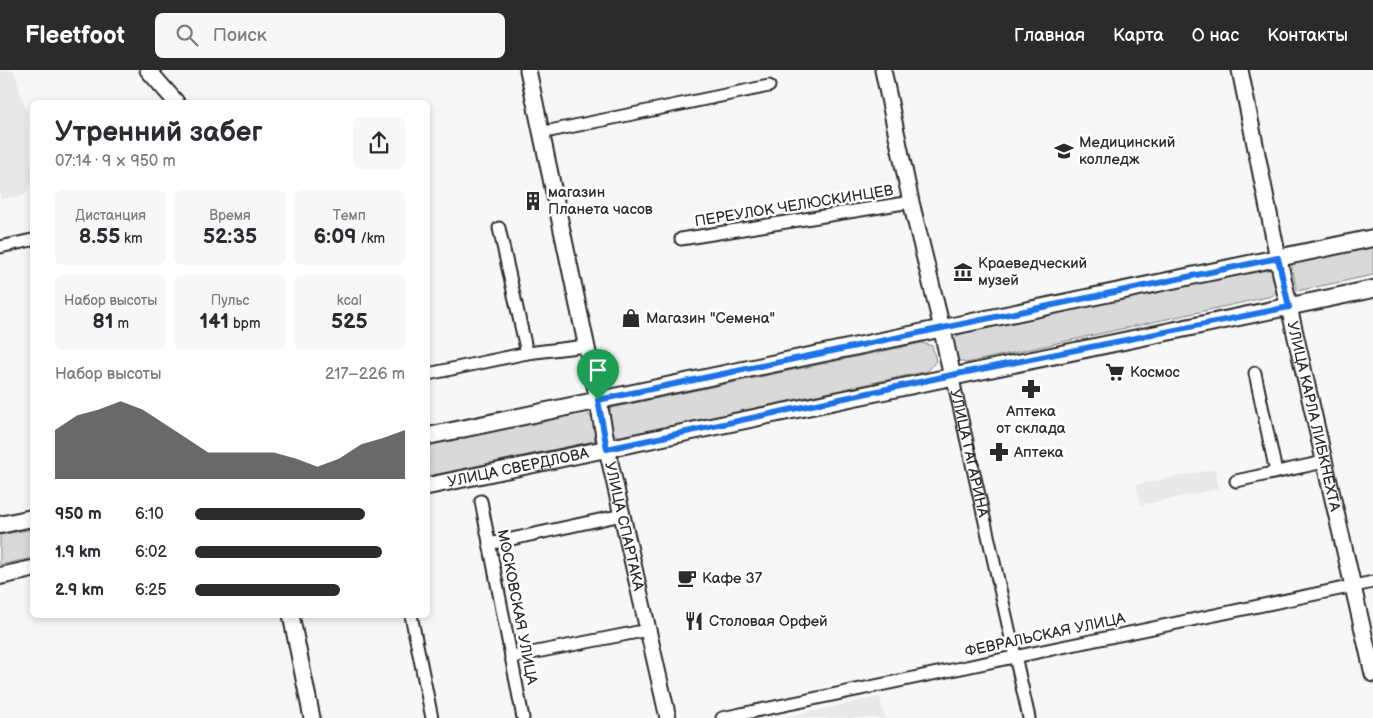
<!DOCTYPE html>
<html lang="ru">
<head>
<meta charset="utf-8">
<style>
	body { margin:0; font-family:"Balsamiq Sans",sans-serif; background:#f7f7f7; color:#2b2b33; height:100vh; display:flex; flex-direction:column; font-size:19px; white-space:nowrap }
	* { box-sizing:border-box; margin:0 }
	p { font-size:16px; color:#7c7c81 }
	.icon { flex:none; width:28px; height:28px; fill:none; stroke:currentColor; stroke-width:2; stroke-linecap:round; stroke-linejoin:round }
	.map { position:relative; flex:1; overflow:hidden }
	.drawer { position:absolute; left:30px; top:30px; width:400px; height:518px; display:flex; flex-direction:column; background:#fff; border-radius:8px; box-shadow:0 2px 8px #0003 }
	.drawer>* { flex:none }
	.pin { position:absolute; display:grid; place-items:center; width:42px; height:42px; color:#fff; margin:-51px -21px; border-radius:50% 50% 50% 0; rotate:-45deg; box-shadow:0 0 5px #0007 }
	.pin .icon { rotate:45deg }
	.round { display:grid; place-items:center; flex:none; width:52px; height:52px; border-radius:8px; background:#f7f7f7 }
	.headline { display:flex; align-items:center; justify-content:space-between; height:85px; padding:0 25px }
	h1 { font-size:28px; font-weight:800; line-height:38px }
	.figures { display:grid; grid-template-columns:repeat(3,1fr); gap:8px; height:85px; padding:5px 25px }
	.figures div { display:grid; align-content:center; border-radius:8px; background:#f7f7f7; text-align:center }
	.figures b { font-size:21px; font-weight:800 }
	.figures small { font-size:14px; font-weight:400 }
	.figures p { font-size:14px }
	.chart { height:140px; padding:10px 25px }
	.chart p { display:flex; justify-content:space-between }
	.chart svg { width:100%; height:90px; margin-top:5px; fill:#2b2b2b; opacity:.7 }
	ul { padding:0 25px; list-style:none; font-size:16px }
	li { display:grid; grid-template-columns:80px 60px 1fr; align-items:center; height:38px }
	li i { height:12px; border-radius:6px; background:#2b2b2b }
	header { display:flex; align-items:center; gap:30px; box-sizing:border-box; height:70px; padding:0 25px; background:#2b2b2b; color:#fff }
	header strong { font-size:24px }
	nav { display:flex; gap:28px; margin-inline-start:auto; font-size:18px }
	.search { width:350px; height:45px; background:#f7f7f7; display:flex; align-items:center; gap:12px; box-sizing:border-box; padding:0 18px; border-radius:8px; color:#7c7c81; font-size:19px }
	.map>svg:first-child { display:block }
	.built { fill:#e8e8e8 }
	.green { fill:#d9d9d9; stroke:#828282 }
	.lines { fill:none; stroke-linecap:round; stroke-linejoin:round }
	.minor-casing { stroke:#2b2b2b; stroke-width:15 }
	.tertiary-casing { stroke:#2b2b2b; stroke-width:19 }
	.secondary-casing { stroke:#2b2b2b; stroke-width:20 }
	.minor { stroke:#fff; stroke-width:11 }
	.tertiary { stroke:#fff; stroke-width:15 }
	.secondary { stroke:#fff; stroke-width:16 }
	.route-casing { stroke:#fff; stroke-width:10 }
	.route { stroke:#1a73e8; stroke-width:6 }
	.labels { text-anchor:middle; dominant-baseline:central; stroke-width:5; stroke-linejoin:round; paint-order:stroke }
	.poi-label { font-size:15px; fill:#2b2b2b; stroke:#fff; text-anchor:start }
	.street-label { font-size:15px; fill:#2b2b2b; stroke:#fff }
</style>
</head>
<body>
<header>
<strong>Fleetfoot</strong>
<div class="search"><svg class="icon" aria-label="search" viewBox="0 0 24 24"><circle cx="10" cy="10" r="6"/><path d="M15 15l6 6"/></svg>Поиск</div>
<nav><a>Главная</a><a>Карта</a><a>О нас</a><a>Контакты</a></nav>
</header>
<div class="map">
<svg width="1373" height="648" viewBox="0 0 1373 648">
	<rect width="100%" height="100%" fill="#f7f7f7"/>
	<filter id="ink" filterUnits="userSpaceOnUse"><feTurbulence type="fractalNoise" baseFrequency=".02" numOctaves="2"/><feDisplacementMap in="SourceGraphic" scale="10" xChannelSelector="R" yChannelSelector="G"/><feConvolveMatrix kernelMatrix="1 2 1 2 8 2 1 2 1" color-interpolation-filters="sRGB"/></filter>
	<g filter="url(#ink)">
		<path class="built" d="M0,0H14L26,42L32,109L25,125L0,129Z
			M1215,399L1219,419L1141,435L1136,415Z
			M880,627L885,648H781Z"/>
		<path class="green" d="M1373,177V205L1297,221L1291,194Z
			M1267,198L1273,203L1277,221L1272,226L966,293L955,289L952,272L960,264Z
			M922,273L932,276L936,291L928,301L620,367L612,363C609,354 607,347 611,338Z
			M586,342C595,348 597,361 594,371L428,406V375Z
			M32,459V488L0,495V465Z"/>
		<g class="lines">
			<g class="minor-casing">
				<g id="minor">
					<path d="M540,63L769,16"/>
					<path d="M499,158L527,283"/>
					<path d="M681,169L911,132"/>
					<path d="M0,177L32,170"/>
					<path d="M1255,303L1276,402"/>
					<path d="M428,304L527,283L586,276"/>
					<path id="s1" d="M952,305L1029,648"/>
					<path d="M1236,411L1324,392"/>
					<path d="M481,431L523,648"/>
					<path d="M489,474L622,445"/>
					<path d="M411,545L432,648"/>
					<path d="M511,587L648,560"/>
					<path d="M722,648L1373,512"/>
				</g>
			</g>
			<g class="tertiary-casing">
				<g id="tertiary">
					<path d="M148,0L176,32"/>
					<path d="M528,0L598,330"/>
					<path d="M883,0L911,132L942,258"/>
					<path d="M1240,0L1278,188"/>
					<path id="s2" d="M1289,237L1373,604"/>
					<path id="s3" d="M607,379L668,648"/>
					<path d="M291,545L312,648"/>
				</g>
			</g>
			<g class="secondary-casing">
				<g id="secondary">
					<path d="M1278,188L1289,237"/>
					<path d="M942,258L952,305"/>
					<path d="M598,330L607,379"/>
					<path d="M428,366L1373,168"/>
					<path id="s4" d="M428,416L1373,219"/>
					<path d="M0,455L32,448"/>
					<path d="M0,506L32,499"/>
				</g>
			</g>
			<use href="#minor" class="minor"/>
			<use href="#tertiary" class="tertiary"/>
			<use href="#secondary" class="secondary"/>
		</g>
	</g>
	<g class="lines" filter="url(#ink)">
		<g class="route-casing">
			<path id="route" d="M1278,188L1289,237L952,305L607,379L598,330Z"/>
		</g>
		<use href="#route" class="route"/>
	</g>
	<defs>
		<g id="university-bare" transform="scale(1.5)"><path d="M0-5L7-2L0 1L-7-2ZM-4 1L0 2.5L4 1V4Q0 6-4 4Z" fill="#2b2b2b" stroke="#fff" stroke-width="2.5" paint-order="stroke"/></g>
		<g id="building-bare" transform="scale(1.5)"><path d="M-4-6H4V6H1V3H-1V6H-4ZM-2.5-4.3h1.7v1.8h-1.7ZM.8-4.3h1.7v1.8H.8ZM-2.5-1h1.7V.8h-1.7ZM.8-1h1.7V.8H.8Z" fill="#2b2b2b" stroke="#fff" stroke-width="2.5" paint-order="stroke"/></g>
		<g id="museum-bare" transform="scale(1.5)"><path d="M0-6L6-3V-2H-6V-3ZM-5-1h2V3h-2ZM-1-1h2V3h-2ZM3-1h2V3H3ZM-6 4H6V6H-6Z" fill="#2b2b2b" stroke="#fff" stroke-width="2.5" paint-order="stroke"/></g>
		<g id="shop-bare" transform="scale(1.5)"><path d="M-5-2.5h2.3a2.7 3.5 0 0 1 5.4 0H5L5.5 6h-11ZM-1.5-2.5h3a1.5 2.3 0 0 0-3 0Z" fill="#2b2b2b" stroke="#fff" stroke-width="2.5" paint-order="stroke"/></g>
		<g id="supermarket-bare" transform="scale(1.5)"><path d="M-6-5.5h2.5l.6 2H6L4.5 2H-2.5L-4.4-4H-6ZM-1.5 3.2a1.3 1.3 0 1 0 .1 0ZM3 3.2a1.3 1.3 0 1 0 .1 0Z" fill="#2b2b2b" stroke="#fff" stroke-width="2.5" paint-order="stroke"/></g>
		<g id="pharmacy-bare" transform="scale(1.5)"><path d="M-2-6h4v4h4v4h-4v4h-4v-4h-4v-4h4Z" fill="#2b2b2b" stroke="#fff" stroke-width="2.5" paint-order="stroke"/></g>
		<g id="cafe-bare" transform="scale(1.5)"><path d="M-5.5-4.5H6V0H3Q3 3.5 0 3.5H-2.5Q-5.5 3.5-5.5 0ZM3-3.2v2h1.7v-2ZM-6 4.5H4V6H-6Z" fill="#2b2b2b" stroke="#fff" stroke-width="2.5" paint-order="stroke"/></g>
		<g id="restaurant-bare" transform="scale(1.5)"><path d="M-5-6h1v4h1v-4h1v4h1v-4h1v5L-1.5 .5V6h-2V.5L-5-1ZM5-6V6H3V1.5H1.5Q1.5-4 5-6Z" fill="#2b2b2b" stroke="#fff" stroke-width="2.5" paint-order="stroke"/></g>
	</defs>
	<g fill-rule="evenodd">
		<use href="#university-bare" x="1064" y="81"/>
		<use href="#building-bare" x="533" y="131"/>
		<use href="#museum-bare" x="963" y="202"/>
		<use href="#shop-bare" x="631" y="248"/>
		<use href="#supermarket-bare" x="1115" y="302"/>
		<use href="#pharmacy-bare" x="1031" y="319"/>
		<use href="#pharmacy-bare" x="999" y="382"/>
		<use href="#cafe-bare" x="687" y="508"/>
		<use href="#restaurant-bare" x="694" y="551"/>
	</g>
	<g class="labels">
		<g class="poi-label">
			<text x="1079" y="72">Медицинский<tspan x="1079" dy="17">колледж</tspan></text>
			<text x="548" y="122">магазин<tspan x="548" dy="17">Планета часов</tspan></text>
			<text x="978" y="193">Краеведческий<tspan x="978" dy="17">музей</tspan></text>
			<text x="646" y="248">Магазин "Семена"</text>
			<text x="1130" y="302">Космос</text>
			<text x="1031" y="341" text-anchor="middle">Аптека<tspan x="1031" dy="17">от склада</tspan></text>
			<text x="1014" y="382">Аптека</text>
			<text x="702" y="508">Кафе 37</text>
			<text x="709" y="551">Столовая Орфей</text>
		</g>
		<g class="street-label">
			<text transform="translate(794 136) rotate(-9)">ПЕРЕУЛОК ЧЕЛЮСКИНЦЕВ</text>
			<text stroke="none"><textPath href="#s2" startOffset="112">УЛИЦА КАРЛА ЛИБКНЕХТА</textPath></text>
			<text stroke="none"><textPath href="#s1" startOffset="80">УЛИЦА ГАГАРИНА</textPath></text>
			<text stroke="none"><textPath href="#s4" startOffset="92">УЛИЦА СВЕРДЛОВА</textPath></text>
			<text stroke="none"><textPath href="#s3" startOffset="79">УЛИЦА СПАРТАКА</textPath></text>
			<text transform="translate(517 537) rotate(79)">МОСКОВСКАЯ УЛИЦА</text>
			<text transform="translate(1045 565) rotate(-12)">ФЕВРАЛЬСКАЯ УЛИЦА</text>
		</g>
	</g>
</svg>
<div class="pin" style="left:598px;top:330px;background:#1e9e55"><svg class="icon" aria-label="arrive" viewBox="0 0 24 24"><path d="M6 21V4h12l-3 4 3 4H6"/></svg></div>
<section class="drawer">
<div class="headline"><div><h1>Утренний забег</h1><p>07:14 · 9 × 950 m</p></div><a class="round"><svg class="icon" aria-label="share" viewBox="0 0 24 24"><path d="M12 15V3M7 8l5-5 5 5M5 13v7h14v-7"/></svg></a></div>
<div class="figures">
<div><p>Дистанция</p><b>8.55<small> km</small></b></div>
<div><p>Время</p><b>52:35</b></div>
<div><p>Темп</p><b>6:09<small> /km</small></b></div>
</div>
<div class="figures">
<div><p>Набор высоты</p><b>81<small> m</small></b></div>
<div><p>Пульс</p><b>141<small> bpm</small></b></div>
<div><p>kcal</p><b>525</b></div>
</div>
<div class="chart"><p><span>Набор высоты</span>217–226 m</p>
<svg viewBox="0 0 160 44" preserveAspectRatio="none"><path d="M0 44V20L10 13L20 10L30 6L40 10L50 17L60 24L70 31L80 31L90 31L100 31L110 34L120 38L130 34L140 27L150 24L160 20V44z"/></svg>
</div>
<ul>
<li><b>950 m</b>6:10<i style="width:81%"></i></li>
<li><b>1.9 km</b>6:02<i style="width:89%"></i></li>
<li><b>2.9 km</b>6:25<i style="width:69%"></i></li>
</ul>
</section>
</div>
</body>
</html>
